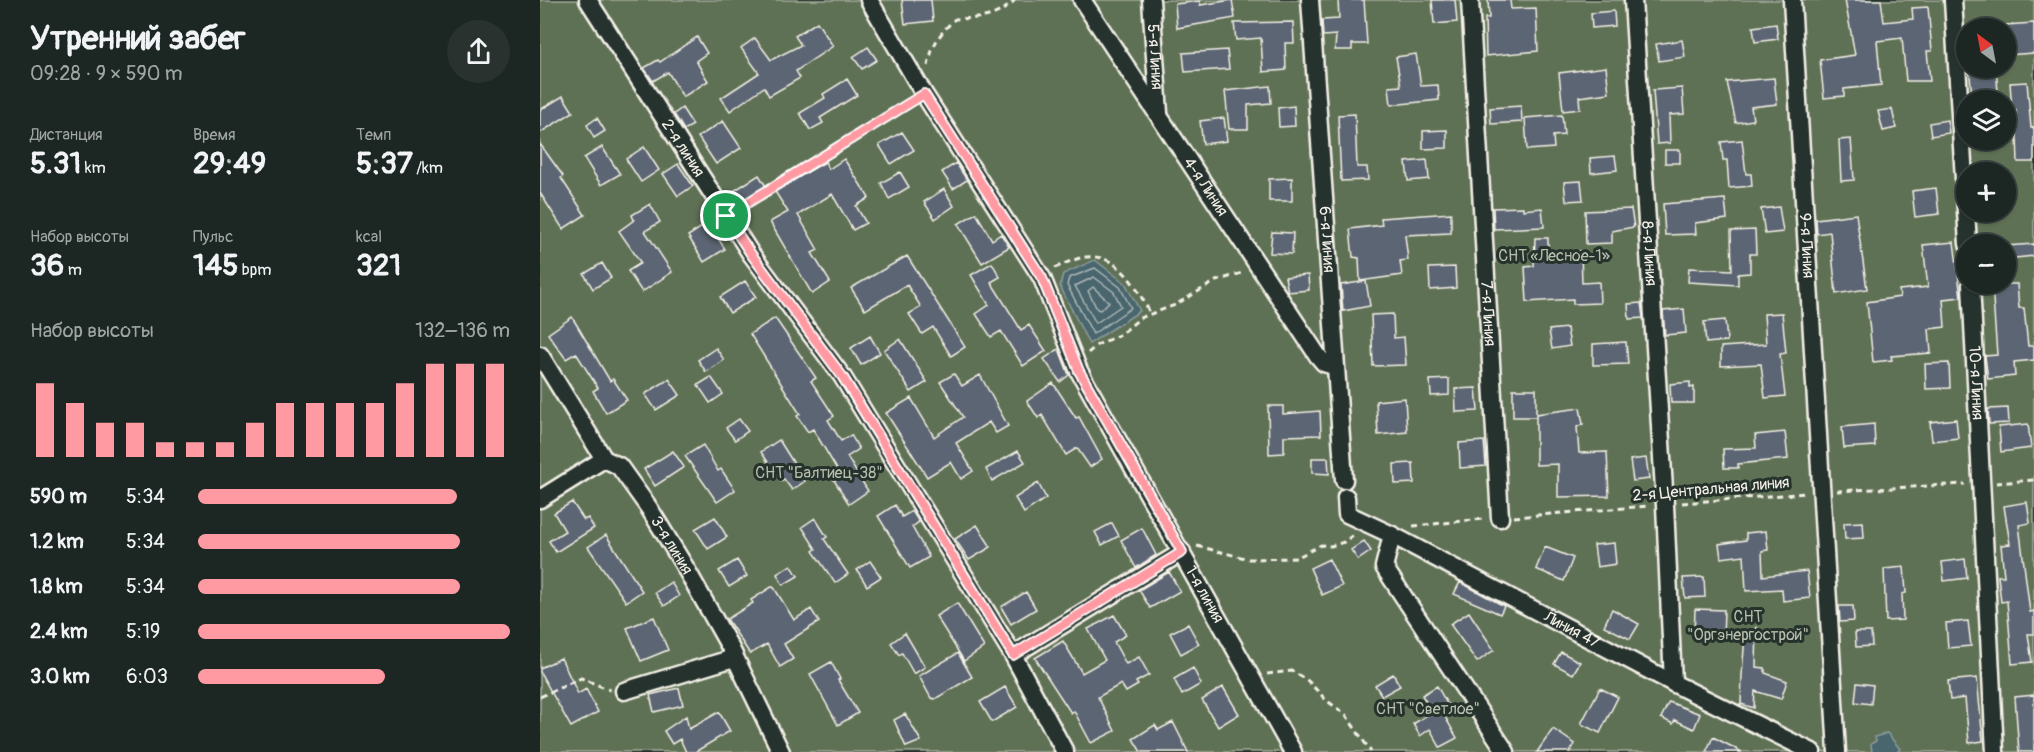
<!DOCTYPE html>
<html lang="ru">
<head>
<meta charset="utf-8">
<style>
	body { margin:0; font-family:Pangolin,sans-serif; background:#29322f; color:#f1f3f6; height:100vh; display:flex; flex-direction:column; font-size:22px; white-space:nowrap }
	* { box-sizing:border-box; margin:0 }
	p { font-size:20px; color:#a0a5a5 }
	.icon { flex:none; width:33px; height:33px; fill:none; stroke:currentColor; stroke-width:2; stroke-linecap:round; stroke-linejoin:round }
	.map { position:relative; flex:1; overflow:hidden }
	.sheet { display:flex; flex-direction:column; background:#1c2622; width:540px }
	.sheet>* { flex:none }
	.needle { width:39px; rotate:328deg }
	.controls { position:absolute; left:1416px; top:18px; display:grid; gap:12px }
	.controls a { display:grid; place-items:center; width:60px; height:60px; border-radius:50%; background:#1c2622; box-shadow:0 2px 4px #0004,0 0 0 2px #3a4340; font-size:30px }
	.pin { position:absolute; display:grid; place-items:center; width:51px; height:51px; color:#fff; margin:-26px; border:3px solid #fff; border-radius:50%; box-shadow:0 2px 6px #0007 }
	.round { display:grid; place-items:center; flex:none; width:63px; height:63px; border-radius:32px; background:#29322f }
	.summary { display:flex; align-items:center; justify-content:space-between; height:102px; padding:0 30px }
	h1 { font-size:33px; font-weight:700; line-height:45px }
	.metrics { display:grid; grid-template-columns:repeat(3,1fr); gap:9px; height:102px; padding:6px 30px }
	.metrics div { display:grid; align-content:center }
	.metrics b { font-size:30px; font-weight:700 }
	.metrics small { font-size:16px; font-weight:400 }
	.metrics p { font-size:16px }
	.chart { height:168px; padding:12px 30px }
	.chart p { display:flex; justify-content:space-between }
	.chart svg { width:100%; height:108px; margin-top:6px; stroke:#ff9aa2; stroke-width:6 }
	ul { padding:0 30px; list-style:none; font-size:20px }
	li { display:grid; grid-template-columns:96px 72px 1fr; align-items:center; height:45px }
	li i { height:15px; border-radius:8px; background:#ff9aa2 }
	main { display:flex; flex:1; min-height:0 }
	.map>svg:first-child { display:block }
	.green { fill:#5e7154; stroke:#a9b19e; stroke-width:1.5; fill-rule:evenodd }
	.water { fill:#49656e; stroke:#8d9d9f; stroke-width:1.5 }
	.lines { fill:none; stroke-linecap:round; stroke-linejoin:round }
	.shore { stroke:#b0b9b7; stroke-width:1.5 }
	.building { fill:#5c6573; stroke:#f4f1e8; stroke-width:1.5 }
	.minor-casing { stroke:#f4f1e8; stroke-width:21 }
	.path { stroke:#f4f1e8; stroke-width:3; stroke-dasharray:6 4.5; stroke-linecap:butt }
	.minor { stroke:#26332d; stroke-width:16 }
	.route-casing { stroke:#fff; stroke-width:12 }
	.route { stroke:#ff9aa2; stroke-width:8 }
	.labels { text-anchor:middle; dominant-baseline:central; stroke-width:6; stroke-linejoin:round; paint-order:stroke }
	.street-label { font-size:16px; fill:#f4f1e8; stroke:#26332d }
	.park-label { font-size:16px; fill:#b8bead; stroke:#26332d }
</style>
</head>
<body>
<main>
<section class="sheet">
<div class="summary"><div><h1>Утренний забег</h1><p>09:28 · 9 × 590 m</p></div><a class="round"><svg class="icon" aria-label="share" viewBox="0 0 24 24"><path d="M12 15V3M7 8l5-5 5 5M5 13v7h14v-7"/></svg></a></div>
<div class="metrics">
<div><p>Дистанция</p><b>5.31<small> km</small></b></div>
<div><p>Время</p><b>29:49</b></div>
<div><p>Темп</p><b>5:37<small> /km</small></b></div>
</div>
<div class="metrics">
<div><p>Набор высоты</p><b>36<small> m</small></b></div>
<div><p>Пульс</p><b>145<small> bpm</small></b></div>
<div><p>kcal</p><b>321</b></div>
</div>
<div class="chart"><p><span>Набор высоты</span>132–136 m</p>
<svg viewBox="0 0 160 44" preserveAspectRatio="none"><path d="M5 44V14M15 44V22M25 44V30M35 44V30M45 44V38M55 44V38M65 44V38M75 44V30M85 44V22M95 44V22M105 44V22M115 44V22M125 44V14M135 44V6M145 44V6M155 44V6"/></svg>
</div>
<ul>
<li><b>590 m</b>5:34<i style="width:83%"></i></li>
<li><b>1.2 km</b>5:34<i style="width:84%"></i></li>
<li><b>1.8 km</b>5:34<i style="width:84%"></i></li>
<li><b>2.4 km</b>5:19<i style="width:100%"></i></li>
<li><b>3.0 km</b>6:03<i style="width:60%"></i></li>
</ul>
</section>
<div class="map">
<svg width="1494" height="752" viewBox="0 0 1494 752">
	<rect width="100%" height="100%" fill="#26332d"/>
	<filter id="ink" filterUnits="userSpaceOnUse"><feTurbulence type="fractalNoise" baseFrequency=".0167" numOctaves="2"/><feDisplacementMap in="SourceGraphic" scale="12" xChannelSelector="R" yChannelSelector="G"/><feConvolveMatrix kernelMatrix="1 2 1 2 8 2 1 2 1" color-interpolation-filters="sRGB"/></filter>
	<g filter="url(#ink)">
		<path class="green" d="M0,0H1494V752H0ZM1426,28H1466V68H1426ZM1426,100H1466V140H1426ZM1426,172H1466V212H1426ZM1426,244H1466V284H1426Z"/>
		<path class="water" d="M555,260L585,283L600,311L549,344L520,286L523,274Z
			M1347,733L1360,749L1357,752H1332L1331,744L1336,741L1335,737Z"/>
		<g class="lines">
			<path class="shore" d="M555,268L580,287L591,308L553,334L527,285L529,278Z
				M554,277L574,292L581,306L556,323L535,286Z
				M553,287L569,302L560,310L557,309L548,291Z"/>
		</g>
		<path class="building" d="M362,0H391L393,21L365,24Z
			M692,0L695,18L637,28L635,4L660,1V5Z
			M798,0H824L827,44H812V50H795L796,35L783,36L782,20L799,19Z
			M892,0H915L917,22L894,24Z
			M948,0H970L971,9L996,8L998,51L946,56L945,18H949Z
			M1305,0H1341L1344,22L1373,19L1372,8L1388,7L1392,51H1387L1390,81H1366L1362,38L1337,41L1341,85L1304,89V96L1284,98L1280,60L1315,55Z
			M1074,11L1075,26L1052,28L1051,13Z
			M277,22L293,46L256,71L260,78L229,96L224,87L190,111L181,98L219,73L201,48L215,38L231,60L261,45L255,36Z
			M753,22L754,43H745L746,70L723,72L721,38L696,40L694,23Z
			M1494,23V53L1466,55V25Z
			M1236,24L1238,39L1215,42L1213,27Z
			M157,37L167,53L156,61L168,81L143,97L128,72L113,81L104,68L118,60L120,62Z
			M1142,40L1145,57L1119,61L1116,44Z
			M328,47L337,60L322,69L313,57Z
			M687,50L689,69L645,72L643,53Z
			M876,54L881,86L898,85L899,100L851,105L849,87L861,86L856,57Z
			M1066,67L1069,93L1039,97L1040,109L1023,111L1019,73Z
			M1429,68H1456L1458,92L1432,94Z
			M1234,78L1237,104L1211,107L1213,120L1196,123L1187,82Z
			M307,79L317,95L280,118L283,123L270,130L260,113L285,98L283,94Z
			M1487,82L1491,128L1494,127V162H1478L1476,110H1472L1470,83Z
			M730,86L731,103L708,105V129H689L685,91Z
			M1142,88L1144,114L1129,115L1130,143L1117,144L1113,90Z
			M23,96L33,112L0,133V110Z
			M754,106L755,126L739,127L738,108Z
			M981,106L982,122L951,124L950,108Z
			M142,108L153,125L144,130L134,114Z
			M1352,109L1356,128L1343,131L1338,111Z
			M815,114L817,167H827L828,180L801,181L798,115Z
			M1022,115L1024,135L1013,136L1014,148L987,150L985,118Z
			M57,118L65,131L54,138L47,125Z
			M684,118L687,141L663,144L660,121Z
			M1407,120L1409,133L1391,136L1389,123Z
			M183,121L201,148L176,164L158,137Z
			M907,130V148L883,149V131Z
			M362,132L374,150L351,164L339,145Z
			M1311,139L1314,180L1301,181L1299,140Z
			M1202,140L1206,174H1211L1212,186L1189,188L1187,160H1183L1181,142Z
			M0,144L23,176L21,178L45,215L23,229L0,193Z
			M62,147L80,174L61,185L44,158Z
			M104,147L119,170L101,182L86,159Z
			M1125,150H1140V163H1125Z
			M1075,156L1077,170L1051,173L1050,158Z
			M304,159L329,198L316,206L326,223L313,230L292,194L258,215L278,250L272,253L290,282L272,294L230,222L248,212L234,190L285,162L289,169Z
			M887,160L889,179L868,181L866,162Z
			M416,163L427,180L413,189L402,172Z
			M138,164L153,186L138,196L123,174Z
			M360,172L369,187L349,199L341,183Z
			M219,175L227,188L200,204L192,192Z
			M752,178V201H729V179Z
			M1041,181L1043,200L1026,201L1024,182Z
			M1396,188L1399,214L1375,217L1372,191Z
			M404,189L414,206L395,219L384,202Z
			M1185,199L1187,219L1155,223L1156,234L1125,235L1123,204Z
			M110,204L120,222L105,231L132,272L102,292L88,271L101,263L79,231L94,220L92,215Z
			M983,207V210L1002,208L1004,227L954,229L953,208Z
			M1239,207L1243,232L1225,234L1221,209Z
			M1091,209L1094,227L1072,231V243L1046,244L1045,211Z
			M436,213L452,240L461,234L469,247L442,263L418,224Z
			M911,213V233L865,235L868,260L860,261L862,275L820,281L819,258L813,257L810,229L842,225L841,218Z
			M1316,214L1327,289L1296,294L1290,232L1277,234L1276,219Z
			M168,223L185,249L164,262L148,236Z
			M1215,230L1216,254H1210V273L1198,274V285L1148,282L1149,268L1192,270L1191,231Z
			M732,232L753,233L752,254L730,253Z
			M995,238H1008V253L1041,251L1042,283L1059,282L1060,303L1033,304V299L987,302L985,267L994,266Z
			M1414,242L1421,297L1403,299L1405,327L1389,329L1391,353L1351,356L1352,360L1333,362L1327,302L1360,297L1359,290L1388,287L1383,245Z
			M1494,244V256L1466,259V246Z
			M367,256L425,347L411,356L393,327L382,334L369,314L381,307L367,285L325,310L311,288Z
			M62,263L71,278L53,289L44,274Z
			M452,263L460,277L451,282L481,330L489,325L506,351L483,366L461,331L451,337L436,314L449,305L431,275Z
			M915,267L916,288L890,290L889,268Z
			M768,275L769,290L748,292L745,277Z
			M205,281L216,297L190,313L180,297Z
			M826,281L830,306L803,311L801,285Z
			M1452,284H1477L1479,308H1484L1488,346H1494V360L1474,362L1475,376L1448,379L1445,356L1457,355Z
			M1101,303L1103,318L1089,319L1088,304Z
			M1144,309L1146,333L1125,335L1123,311Z
			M1242,313L1246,353L1240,354L1245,396L1225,398L1221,364L1181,366V347L1226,344L1224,314Z
			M853,314L854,338L864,337L866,365L833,366L831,315Z
			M32,317L70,381L73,379L87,400L66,413L53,391L58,388L36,353L26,359L8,334Z
			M235,318L276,378L271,381L294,416L288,420L301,441L311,435L319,449L307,457L328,491L309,504L294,480L301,476L273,429L268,432L257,416L260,414L210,334Z
			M1185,320L1187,341L1166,343L1164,322Z
			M1027,328L1030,346L1012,349L1009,330Z
			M330,336L340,353L321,365L311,348Z
			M360,339L387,382L371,392L344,350Z
			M1086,342L1088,364L1053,365V344Z
			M176,348L184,360L166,372L158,360Z
			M519,349L529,375L520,382L504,359Z
			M1409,363L1410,388L1386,389L1385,364Z
			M414,374L422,386L440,375L468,426L456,433L449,422L416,443L433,471L421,479L411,462L387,477L346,413L371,398L394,437L423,417L400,382Z
			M171,377L183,394L170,403L158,385Z
			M129,379L140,395L116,410L105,394Z
			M909,379V395L891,396L890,380Z
			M1150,382V388L1154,387V403H1131L1130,384Z
			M513,383L536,418L539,417L562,459L550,467L537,448L526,455L502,415L498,418L487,401Z
			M936,388L938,411L916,412L915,389Z
			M973,389H996V417H973Z
			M865,398L867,432L838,435L836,401Z
			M728,406H743V414L780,411L781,435L744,436V453L729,454Z
			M1040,408L1043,424L1037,427L1039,453L1067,452L1069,496L1018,497V464L996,465V414Z
			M1468,408L1469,423L1449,424L1448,409Z
			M199,419L208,431L195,440L186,428Z
			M1416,419L1418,438L1392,441L1390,422Z
			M1334,424L1335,446L1304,448L1302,427Z
			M1488,424L1491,448L1461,452L1459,427Z
			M1245,432L1248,459L1198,464V468H1184L1183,449L1216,448L1215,435Z
			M239,440L265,481L252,490L244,479L241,481L221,452Z
			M944,441L946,466L920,468L919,443Z
			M163,445L178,471L181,469L195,490L177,502L145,456Z
			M133,451L144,467L115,486L104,469Z
			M478,451L485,462L452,481L446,469Z
			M772,458H788L789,474L772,473Z
			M1106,458L1109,479L1093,481L1090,460Z
			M873,463L874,483L855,484L854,464Z
			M498,483L506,498L484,513L475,498Z
			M32,502L44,520L48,518L54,528L16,552L9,541L25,531L14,513Z
			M1487,502L1490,523L1479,525L1490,612L1494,611V634H1488L1492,662L1472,664L1467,601L1461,602L1458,576H1464L1461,545L1470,544L1464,506Z
			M355,505L362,517L372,511L379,522L372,527L389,557L370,568L338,516Z
			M175,517L187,537L168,549L155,529Z
			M275,518L287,537L284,539L308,574L295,583L273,551L276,549L262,527Z
			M1323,522L1324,538L1305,539L1304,523Z
			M572,523L579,536L562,545L555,532Z
			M437,525L451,547L429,560L415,539Z
			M602,528L616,555L596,568L581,540Z
			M1226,531L1228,550L1222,551L1223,576L1267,571L1270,598L1243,601L1242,589L1206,591L1204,555L1181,558L1179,544L1206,540V533Z
			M66,535L102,591L86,602L48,547Z
			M824,541L831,551L818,560L811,550Z
			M1074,543L1076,564L1057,567L1054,545Z
			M1005,547L1033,558L1024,581L996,569Z
			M789,559L802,586L782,595L770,568Z
			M1425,559L1427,578L1404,581L1402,562Z
			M197,560L207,576L189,587L179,571Z
			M330,561L341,577L327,586L317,570Z
			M251,565L258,576L243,585L237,574Z
			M1364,567L1366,593L1362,594L1363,620L1346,621L1344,569Z
			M629,572L640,591L610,608L599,590Z
			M1164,577L1165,597L1145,598L1143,578Z
			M131,582L139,596L124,606L115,593Z
			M920,582L964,606L960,614L914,594Z
			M233,586L254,620L271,609L279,622L244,644L253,659L240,667L227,644L210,654L187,619L213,603L211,600Z
			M486,592L496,609L471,624L461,607Z
			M417,603L444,647L424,661L396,616Z
			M1299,606H1313L1314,621L1300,622Z
			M1072,609L1099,624L1090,639L1064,626Z
			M1155,609L1184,610L1183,639L1154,638Z
			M929,612L954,650L937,662L910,624Z
			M574,615L586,635L574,642L586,664L599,657L609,675L596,682L598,685L586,692L581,684L558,697L575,731L551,743L534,711L531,713L495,658L523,641L542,673L565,660L548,629Z
			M114,617L128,650L101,661L87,628Z
			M1428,621L1431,646L1408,648L1406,623Z
			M648,624L659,644L641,654L630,633Z
			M1217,627L1216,667L1225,668V673L1247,681L1241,699L1215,691L1214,708L1201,704L1202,675L1205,636Z
			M1315,632H1331L1332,646L1316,647Z
			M365,633L385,667L374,674L362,653L359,655L351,643Z
			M1021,652L1040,662L1033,674L1014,664Z
			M418,653L432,677L395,699L391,698L379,676Z
			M21,658L38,694L46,689L58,712L31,727L0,672V668Z
			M291,662L300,679L298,680L318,713L298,725L270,674Z
			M653,668L661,684L642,695L634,679Z
			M853,674L860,686L842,696L835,685Z
			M1437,678L1443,741L1429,743L1425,698L1410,700L1408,681Z
			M1317,683L1333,685L1331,704L1315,702Z
			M897,686L911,711L904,715L917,738L900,747L890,729L880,736L873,724L892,712L882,695Z
			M465,687L477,707L452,722L440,702Z
			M683,687L699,714L678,727L662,700Z
			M139,688L143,705L114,712L110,695Z
			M1060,688L1078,697L1060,733L1041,724Z
			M1494,695V752H1479L1475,697Z
			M1129,702L1160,714L1154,729L1135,720L1133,724L1121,718Z
			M179,712L190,731L155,752H146L140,739L132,744L124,731L146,716L149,729Z
			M365,714L381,741L366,747L354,720Z
			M633,722L648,752H601L593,739L615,725L618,730Z
			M1013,729L1035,744L1030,752H997Z
			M1173,737L1202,752H1166Z"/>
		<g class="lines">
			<g class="minor-casing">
				<g id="minor">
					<path id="s1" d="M48,0L211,254L302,376L473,655L525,752"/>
					<path id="s2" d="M329,0L384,94L502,278L539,371L753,752"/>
					<path id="s3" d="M542,0L778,356L784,363L794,366"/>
					<path id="s4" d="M611,0L619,113"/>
					<path id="s5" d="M770,0L804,480"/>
					<path id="s6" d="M930,0L960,518"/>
					<path id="s7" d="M1093,0L1125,505L1133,683"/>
					<path id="s8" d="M1252,0L1297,752"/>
					<path d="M1413,0L1428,244"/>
					<path id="s9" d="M1431,284L1455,752"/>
					<path id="s10" d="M0,355L64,459L79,466L109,508L145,567L190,647L241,752"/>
					<path id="s11" d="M806,497L807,514L852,535L1133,683L1272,752"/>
					<path d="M0,499L64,459"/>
					<path d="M852,535L844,567L966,752"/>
					<path d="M473,655L642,552"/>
					<path d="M84,691L194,658"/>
				</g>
			</g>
			<path class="path" d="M388,66C392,45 399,34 415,19C440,18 456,19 475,0
				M199,208L370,103
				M515,268C524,264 536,258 546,257C579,253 597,288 610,313
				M548,353L557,345L581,334L600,318L635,305L676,281L705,272
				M1456,483L1494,480
				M1297,491L1425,484
				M1142,503L1267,493
				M974,517L1108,506
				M873,526L944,519
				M657,546L709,559L756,558L781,545L791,546L804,542L813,535
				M727,674L752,671L768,681L786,700L806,715L831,752
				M0,697L41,678L70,690"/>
			<use href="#minor" class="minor"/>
		</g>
	</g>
	<g class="lines" filter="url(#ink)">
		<g class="route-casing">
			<path id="route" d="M384,94L502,278L539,371L642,552L473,655L302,376L211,254L186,216Z"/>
		</g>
		<use href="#route" class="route"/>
	</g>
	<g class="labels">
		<g class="street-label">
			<text stroke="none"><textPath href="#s4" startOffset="57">5-я Линия</textPath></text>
			<text stroke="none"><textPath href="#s1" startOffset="176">2-я линия</textPath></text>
			<text stroke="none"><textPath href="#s3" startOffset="224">4-я Линия</textPath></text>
			<text stroke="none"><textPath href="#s5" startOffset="240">6-я Линия</textPath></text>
			<text stroke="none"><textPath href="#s8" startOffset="246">9-я Линия</textPath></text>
			<text stroke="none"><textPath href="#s7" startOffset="254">8-я Линия</textPath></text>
			<text stroke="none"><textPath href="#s6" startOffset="314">7-я Линия</textPath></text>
			<text stroke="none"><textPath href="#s9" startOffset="99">10-я Линия</textPath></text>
			<text transform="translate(1171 489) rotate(-5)">2-я Центральная линия</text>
			<text stroke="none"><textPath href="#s10" startOffset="234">3-я линия</textPath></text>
			<text stroke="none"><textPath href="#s2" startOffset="684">1-я линия</textPath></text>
			<text stroke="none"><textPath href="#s11" startOffset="270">Линия 47</textPath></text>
		</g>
		<g class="park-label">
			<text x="1014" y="256">СНТ «Лесное-1»</text>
			<text x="279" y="473">СНТ "Балтиец-38"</text>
			<text x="1208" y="617">СНТ<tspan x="1208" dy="18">"Оргэнергострой"</tspan></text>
			<text x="888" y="709">СНТ "Светлое"</text>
		</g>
	</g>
</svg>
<div class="controls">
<a><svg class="needle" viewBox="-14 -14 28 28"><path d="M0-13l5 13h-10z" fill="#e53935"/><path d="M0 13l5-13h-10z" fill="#a0a5a5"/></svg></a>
<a><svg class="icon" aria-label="layers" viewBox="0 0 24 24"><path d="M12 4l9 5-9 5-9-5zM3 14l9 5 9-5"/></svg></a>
<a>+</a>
<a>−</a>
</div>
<div class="pin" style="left:186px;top:216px;background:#1e9e55"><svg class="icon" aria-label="arrive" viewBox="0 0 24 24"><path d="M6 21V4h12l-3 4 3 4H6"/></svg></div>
</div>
</main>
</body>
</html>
